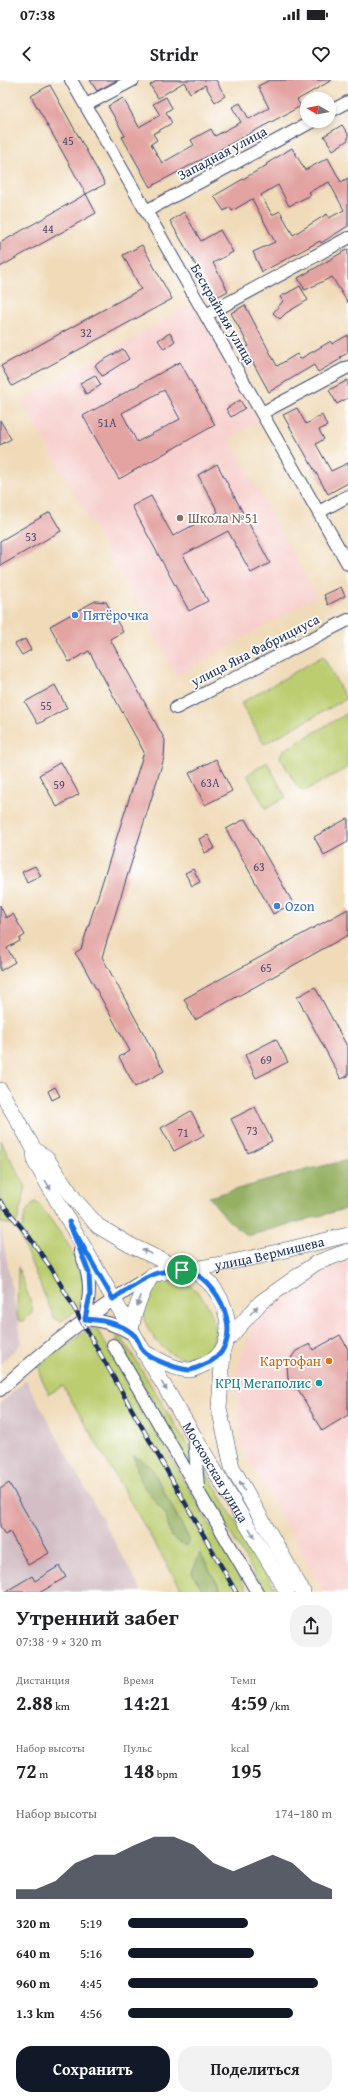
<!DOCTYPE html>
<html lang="ru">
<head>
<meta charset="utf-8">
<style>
	body { margin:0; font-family:"Gentium Book Plus",serif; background:#f2f2f2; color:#202124; height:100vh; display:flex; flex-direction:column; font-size:15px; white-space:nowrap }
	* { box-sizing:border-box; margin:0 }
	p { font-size:13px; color:#757577 }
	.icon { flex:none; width:22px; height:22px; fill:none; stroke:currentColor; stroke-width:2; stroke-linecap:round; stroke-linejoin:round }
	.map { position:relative; height:1512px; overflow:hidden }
	.panel { display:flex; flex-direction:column; background:#fff; flex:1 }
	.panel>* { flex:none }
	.needle { width:26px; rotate:280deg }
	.buttons { position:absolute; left:300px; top:12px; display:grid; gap:8px }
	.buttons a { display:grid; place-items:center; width:36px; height:36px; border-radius:50%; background:#fff; box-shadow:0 2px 6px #0003; font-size:20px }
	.pin { position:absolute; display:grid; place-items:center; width:34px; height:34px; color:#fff; margin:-17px; border:2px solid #fff; border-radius:50%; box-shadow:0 1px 4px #0007 }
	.round { display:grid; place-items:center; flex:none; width:42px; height:42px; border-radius:16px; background:#f2f2f2 }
	.summary { display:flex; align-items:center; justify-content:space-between; height:68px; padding:0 16px }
	h1 { font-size:22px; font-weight:600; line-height:30px }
	.stats { display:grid; grid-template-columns:repeat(3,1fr); gap:6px; height:68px; padding:4px 16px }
	.stats div { display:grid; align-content:center }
	.stats b { font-size:20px; font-weight:600 }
	.stats small { font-size:11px; font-weight:400 }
	.stats p { font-size:11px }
	.chart { height:112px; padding:8px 16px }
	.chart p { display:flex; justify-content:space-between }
	.chart svg { width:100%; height:72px; margin-top:4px; fill:#111827; opacity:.7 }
	.cta { display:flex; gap:8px; margin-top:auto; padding:8px 16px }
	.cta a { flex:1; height:46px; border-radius:16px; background:#111827; color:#fff; font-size:16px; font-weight:600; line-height:46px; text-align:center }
	.cta a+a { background:#f2f2f2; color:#202124 }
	ul { padding:0 16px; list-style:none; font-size:13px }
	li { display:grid; grid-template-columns:64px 48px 1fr; align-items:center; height:30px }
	li i { height:10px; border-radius:5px; background:#111827 }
	.status { display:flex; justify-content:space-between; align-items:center; height:28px; padding:0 20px; background:#fff; direction:ltr }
	.status svg { height:11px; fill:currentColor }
	header { display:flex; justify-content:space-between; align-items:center; height:52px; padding:0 16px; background:#fff; font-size:18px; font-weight:600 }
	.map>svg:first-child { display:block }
	.built { fill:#f7d0ce }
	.industrial { fill:#d2bec4 }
	.green { fill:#bccd6f; stroke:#6c7e66; fill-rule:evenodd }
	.forest { fill:#95b062; stroke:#587060 }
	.building { fill:#e2a3a1; fill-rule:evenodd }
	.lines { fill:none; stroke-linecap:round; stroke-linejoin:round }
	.minor-casing { stroke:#3b496c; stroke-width:14 }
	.major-casing { stroke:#3b496c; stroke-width:16 }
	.minor { stroke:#fff; stroke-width:12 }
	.major { stroke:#fff; stroke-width:15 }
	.rail-casing { stroke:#1b2f5e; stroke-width:4.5 }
	.rail { stroke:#fff; stroke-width:3; stroke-dasharray:9; stroke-linecap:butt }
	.oneway { fill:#8d97ae }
	.route-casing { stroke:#fff; stroke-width:8 }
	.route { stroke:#1a73e8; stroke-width:5 }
	.education-dot { fill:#8d6e63; stroke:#fff; stroke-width:1.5 }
	.shop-dot { fill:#3f7fe0; stroke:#fff; stroke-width:1.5 }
	.food-dot { fill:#e8710a; stroke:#fff; stroke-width:1.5 }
	.culture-dot { fill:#0f9aa8; stroke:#fff; stroke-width:1.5 }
	.labels { text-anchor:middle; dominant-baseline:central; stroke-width:3.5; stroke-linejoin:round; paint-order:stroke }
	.number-label { font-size:12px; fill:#4d4c6f }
	.street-label { font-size:14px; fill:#1b2f5e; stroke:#fff }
	.education-label { font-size:14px; fill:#785e54; stroke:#fff; text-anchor:start }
	.shop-label { font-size:14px; fill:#366cbe; stroke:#fff; text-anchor:start }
	.food-label { font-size:14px; fill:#c56008; stroke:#fff; text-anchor:end }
	.culture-label { font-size:14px; fill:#0d838f; stroke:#fff; text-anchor:end }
</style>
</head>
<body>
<div class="status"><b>07:38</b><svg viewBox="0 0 49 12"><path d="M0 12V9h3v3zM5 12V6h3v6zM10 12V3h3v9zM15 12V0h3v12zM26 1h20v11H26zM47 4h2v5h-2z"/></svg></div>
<header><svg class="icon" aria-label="back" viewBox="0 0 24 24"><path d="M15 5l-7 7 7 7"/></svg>Stridr<svg class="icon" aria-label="heart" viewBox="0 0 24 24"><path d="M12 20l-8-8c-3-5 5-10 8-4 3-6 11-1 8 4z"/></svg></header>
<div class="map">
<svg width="348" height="1512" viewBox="0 0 348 1512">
	<rect width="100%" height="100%" fill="#fff"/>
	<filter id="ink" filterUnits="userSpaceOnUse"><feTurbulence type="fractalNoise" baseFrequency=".025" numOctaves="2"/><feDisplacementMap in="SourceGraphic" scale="8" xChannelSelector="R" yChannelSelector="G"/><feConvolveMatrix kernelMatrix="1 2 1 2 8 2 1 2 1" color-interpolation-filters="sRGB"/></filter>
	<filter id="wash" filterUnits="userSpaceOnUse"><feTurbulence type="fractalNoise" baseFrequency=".012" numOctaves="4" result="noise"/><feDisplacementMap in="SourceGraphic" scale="16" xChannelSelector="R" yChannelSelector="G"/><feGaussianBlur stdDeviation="0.9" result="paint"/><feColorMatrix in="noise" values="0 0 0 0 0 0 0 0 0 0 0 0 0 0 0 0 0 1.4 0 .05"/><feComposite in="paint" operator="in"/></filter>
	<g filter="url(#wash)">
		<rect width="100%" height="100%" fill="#f0dbb9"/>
		<path class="built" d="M193,224L259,342L229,359L317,516L177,596L22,321Z
			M348,1181V1512H324L243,1369L234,1299L254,1241L322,1192Z"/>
		<path class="industrial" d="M0,1143L22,1263L0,1284Z
			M26,1300L142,1512H0V1324Z"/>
		<path class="green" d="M323,576L346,619L264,664L241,623Z
			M348,633V687L305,711L298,708L280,677L282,671Z
			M267,682L286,717L266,729L247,695Z
			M0,1060L26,1107L16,1145L0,1143Z
			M35,1122L40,1125C61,1156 115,1214 61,1241L54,1238L20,1156L26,1132L31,1125Z
			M18,1187L32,1226L33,1232L24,1241H19L17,1234Z
			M164,1200C171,1200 178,1200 185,1203C205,1212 221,1243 212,1265C191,1313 103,1230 164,1200Z
			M91,1248L98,1251L248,1512H222L200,1474L192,1493L204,1512H183L63,1306L49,1314L40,1295V1287L47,1279ZM134,1375L151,1387L189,1459L171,1457L166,1435L140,1401Z
			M115,1257L121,1258L127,1266L193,1374V1390Z
			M200,1381L277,1512H265L201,1403Z"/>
		<path class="forest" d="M348,1080V1128L247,1156L228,1140L209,1117L298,1092Z
			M134,1375L151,1387L189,1459L186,1466L171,1457L166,1435L140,1401Z
			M200,1473L222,1512H204L192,1493Z"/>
		<g id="blocks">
			<path class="building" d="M90,0H117L97,11Z
				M158,0H216L225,16L215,22L205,5L190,13L184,2L158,18L150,5Z
				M270,0H332L297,20L301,26L150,107L122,57L125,56L108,26L123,18L139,47L160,35L153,24L166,17L172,28L166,32L172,43L153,54L157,60L151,64L162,83L194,65L191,60L211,49L215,56L241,42L232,27L240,23L249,39L269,28L258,6Z
				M50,5L105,104L86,114L31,16Z
				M342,45L348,54V60L333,70L324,56Z
				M292,68L305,90L328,78L341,102L348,98V146L321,163L320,161L262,192L253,172L275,162L252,119L232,131L230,127L224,131L214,116L267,85L266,84ZM329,102L344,130L329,138L327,134L293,155L280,131L272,135L261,115L278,105L289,126L311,115L309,112Z
				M86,114L96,133L0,187V163Z
				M184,132L201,161L220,150L233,172L213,183L228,211L215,218L170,141Z
				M142,165L172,219L12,306L1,286L141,209L123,175Z
				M348,169V223L332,197L305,210L298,198Z
				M300,206L308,220L286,233L280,239L273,233L283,221L280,217Z
				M245,225L277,286L297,274L300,279L331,261L332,264L348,255V273L340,277L341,279L318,292L314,285L269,312L245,268L249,266L231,233Z
				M170,253L175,261L164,269L158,260Z
				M123,269L129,279L102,296L95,285Z
				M180,282L215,345L119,399L83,336ZM164,310L180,339L137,362L122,333Z
				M95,295L101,305L86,314L80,303Z
				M348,300V318L337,324L329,310Z
				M240,320L245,328L231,337L226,329Z
				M297,328L306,344L322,335L327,346L319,350L324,359L316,364L331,391L348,383V403L328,414L283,335Z
				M0,340L11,359L0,365Z
				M217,384L270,483L251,493L228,451L183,475L208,521L189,531L132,426L151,416L173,456L218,432L198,395Z
				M50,432L61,451L0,486V461Z
				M341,507L345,516L328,525L324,515Z
				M95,521L106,522L123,552L110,559L165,660L164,678L102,877L164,991L135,1007L119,977L130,971L84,887L75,873L81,869L144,672L89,571L69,582L50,546Z
				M25,559L31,570L22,575L15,564Z
				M55,605L67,628L38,644L25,622Z
				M216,679L232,711L205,725L189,693Z
				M61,682L79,714L57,727L39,695Z
				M348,738V762L324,775L314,757Z
				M245,739L293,823L273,834L226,749Z
				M208,755L215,768L205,773L199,759Z
				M35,786L41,796L27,803L22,792Z
				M193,789L200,802L192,806L185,793Z
				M0,825L6,838L13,834L25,855L19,859L20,861L7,868L15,882L0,891Z
				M348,829V855L195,940L184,919Z
				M315,907L348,968V996L341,999L297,917Z
				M276,959L288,982L256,998L245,975Z
				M55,1007L60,1016L52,1020L48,1011Z
				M255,1027L272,1061L248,1073L231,1039Z
				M191,1031L204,1055L174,1071L161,1048Z
				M340,1255L348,1269V1335L322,1351L298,1309H294L288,1298L287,1284L296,1271L310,1264L313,1270Z
				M9,1403L49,1473L28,1485L10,1452L5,1455L0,1446V1409Z
				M59,1486L66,1497L41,1512H5L32,1496L35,1501Z"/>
		</g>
	</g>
	<g filter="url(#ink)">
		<use href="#blocks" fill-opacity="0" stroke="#3b496c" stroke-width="1"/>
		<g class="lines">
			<g class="minor-casing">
				<path id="minor" d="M71,0L348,484
					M86,25L133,0
					M329,32L348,22
					M146,131L313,41
					M206,235L348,158
					M262,333L348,287
					M319,432L348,416
					M176,628L348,540
					M80,1171C91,1199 91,1210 85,1239
					M85,1239C104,1240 118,1245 134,1255
					M113,1265L257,1512
					M0,1310C47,1267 97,1228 152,1195
					M194,1357L198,1407"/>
			</g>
			<g class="major-casing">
				<g id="major">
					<path d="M0,1010L34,1069L47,1079L75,1120L98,1146L130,1165L182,1190"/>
					<path id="s1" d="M34,1069L35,1082L144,1272L287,1512"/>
					<path id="s2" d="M189,1190L252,1178L348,1155"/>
					<path d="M131,1250C134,1229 142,1212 152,1195C163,1193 178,1188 189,1190C225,1200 248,1269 203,1285C199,1287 193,1290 189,1290C173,1289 157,1279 144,1272"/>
					<path d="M228,1259L261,1222L316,1183L348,1171"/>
					<path d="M223,1272L219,1328L232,1387L303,1512"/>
				</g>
			</g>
			<use href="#minor" class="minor"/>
			<use href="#major" class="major"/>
			<g class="rail-casing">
				<path id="rail" d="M0,1121L30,1158L53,1191L236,1512"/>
			</g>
			<use href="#rail" class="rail"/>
		</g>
		<defs><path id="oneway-solid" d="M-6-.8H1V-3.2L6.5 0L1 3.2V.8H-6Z"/></defs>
		<g class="oneway">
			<use href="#oneway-solid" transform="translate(48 1105) rotate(60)"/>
			<use href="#oneway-solid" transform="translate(147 1172) rotate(-156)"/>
			<use href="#oneway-solid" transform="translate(139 1221) rotate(111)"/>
			<use href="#oneway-solid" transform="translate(254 1230) rotate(-48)"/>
			<use href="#oneway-solid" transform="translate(164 1306) rotate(59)"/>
			<use href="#oneway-solid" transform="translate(242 1406) rotate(-118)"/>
			<use href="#oneway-solid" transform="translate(252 1453) rotate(59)"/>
		</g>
	</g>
	<g class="lines" filter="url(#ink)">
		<g class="route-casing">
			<path id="route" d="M69,1142L113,1219C125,1211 138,1201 152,1195C158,1192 184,1188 190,1191C225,1206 248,1269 203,1285C199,1287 193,1290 189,1290C178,1289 152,1280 144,1272C140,1268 139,1261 135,1256C123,1243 101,1240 85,1239L90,1215L89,1193Z"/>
		</g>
		<use href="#route" class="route"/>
	</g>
	<circle class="education-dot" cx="180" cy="438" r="4"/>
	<g class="shop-dot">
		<circle cx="75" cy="535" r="4"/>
		<circle cx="277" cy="826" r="4"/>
	</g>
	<circle class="food-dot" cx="329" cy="1281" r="4"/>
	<circle class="culture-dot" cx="319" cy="1303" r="4"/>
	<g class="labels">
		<g class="number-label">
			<text x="68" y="60">45</text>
			<text x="48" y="148">44</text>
			<text x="86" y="252">32</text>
			<text x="107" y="342">51А</text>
			<text x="31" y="456">53</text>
			<text x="46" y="625">55</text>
			<text x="210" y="702">63А</text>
			<text x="59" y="704">59</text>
			<text x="259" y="786">63</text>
			<text x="266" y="887">65</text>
			<text x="266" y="979">69</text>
			<text x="252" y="1050">73</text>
			<text x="183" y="1052">71</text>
		</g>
		<g class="street-label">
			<text transform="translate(222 73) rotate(-28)">Западная улица</text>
			<text transform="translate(223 234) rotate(60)">Бескрайняя улица</text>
			<text transform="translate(255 570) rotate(-27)">улица Яна Фабрициуса</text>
			<text stroke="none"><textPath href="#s2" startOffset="82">улица Вермишева</textPath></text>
			<text stroke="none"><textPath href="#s1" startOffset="372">Московская улица</textPath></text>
		</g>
		<g class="education-label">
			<text x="188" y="438">Школа №51</text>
		</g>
		<g class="shop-label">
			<text x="83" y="535">Пятёрочка</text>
			<text x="285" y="826">Ozon</text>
		</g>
		<g class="food-label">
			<text x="321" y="1281">Картофан</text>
		</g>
		<g class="culture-label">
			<text x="311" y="1303">КРЦ Мегаполис</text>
		</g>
	</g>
</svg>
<div class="buttons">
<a><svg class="needle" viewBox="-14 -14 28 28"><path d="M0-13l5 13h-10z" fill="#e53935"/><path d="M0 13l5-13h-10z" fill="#757577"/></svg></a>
</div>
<div class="pin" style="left:182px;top:1190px;background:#1e9e55"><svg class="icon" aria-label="arrive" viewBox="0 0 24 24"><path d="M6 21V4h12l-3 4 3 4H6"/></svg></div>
</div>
<section class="panel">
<div class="summary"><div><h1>Утренний забег</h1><p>07:38 · 9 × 320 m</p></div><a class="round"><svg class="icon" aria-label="share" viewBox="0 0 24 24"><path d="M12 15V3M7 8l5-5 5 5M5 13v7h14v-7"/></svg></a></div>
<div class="stats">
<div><p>Дистанция</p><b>2.88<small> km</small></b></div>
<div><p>Время</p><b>14:21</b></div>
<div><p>Темп</p><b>4:59<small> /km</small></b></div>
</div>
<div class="stats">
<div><p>Набор высоты</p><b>72<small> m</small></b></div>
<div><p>Пульс</p><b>148<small> bpm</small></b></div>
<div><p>kcal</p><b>195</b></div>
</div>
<div class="chart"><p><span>Набор высоты</span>174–180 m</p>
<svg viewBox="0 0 160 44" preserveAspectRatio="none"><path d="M0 44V38L10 38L20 33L30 22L40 17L50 17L60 11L70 6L80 6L90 11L100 22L110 27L120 22L130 17L140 22L150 33L160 38V44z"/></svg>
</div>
<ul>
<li><b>320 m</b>5:19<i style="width:59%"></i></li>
<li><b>640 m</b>5:16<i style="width:62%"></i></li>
<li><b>960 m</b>4:45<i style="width:93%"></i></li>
<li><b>1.3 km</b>4:56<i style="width:81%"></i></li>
</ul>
<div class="cta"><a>Сохранить</a><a>Поделиться</a></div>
</section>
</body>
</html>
